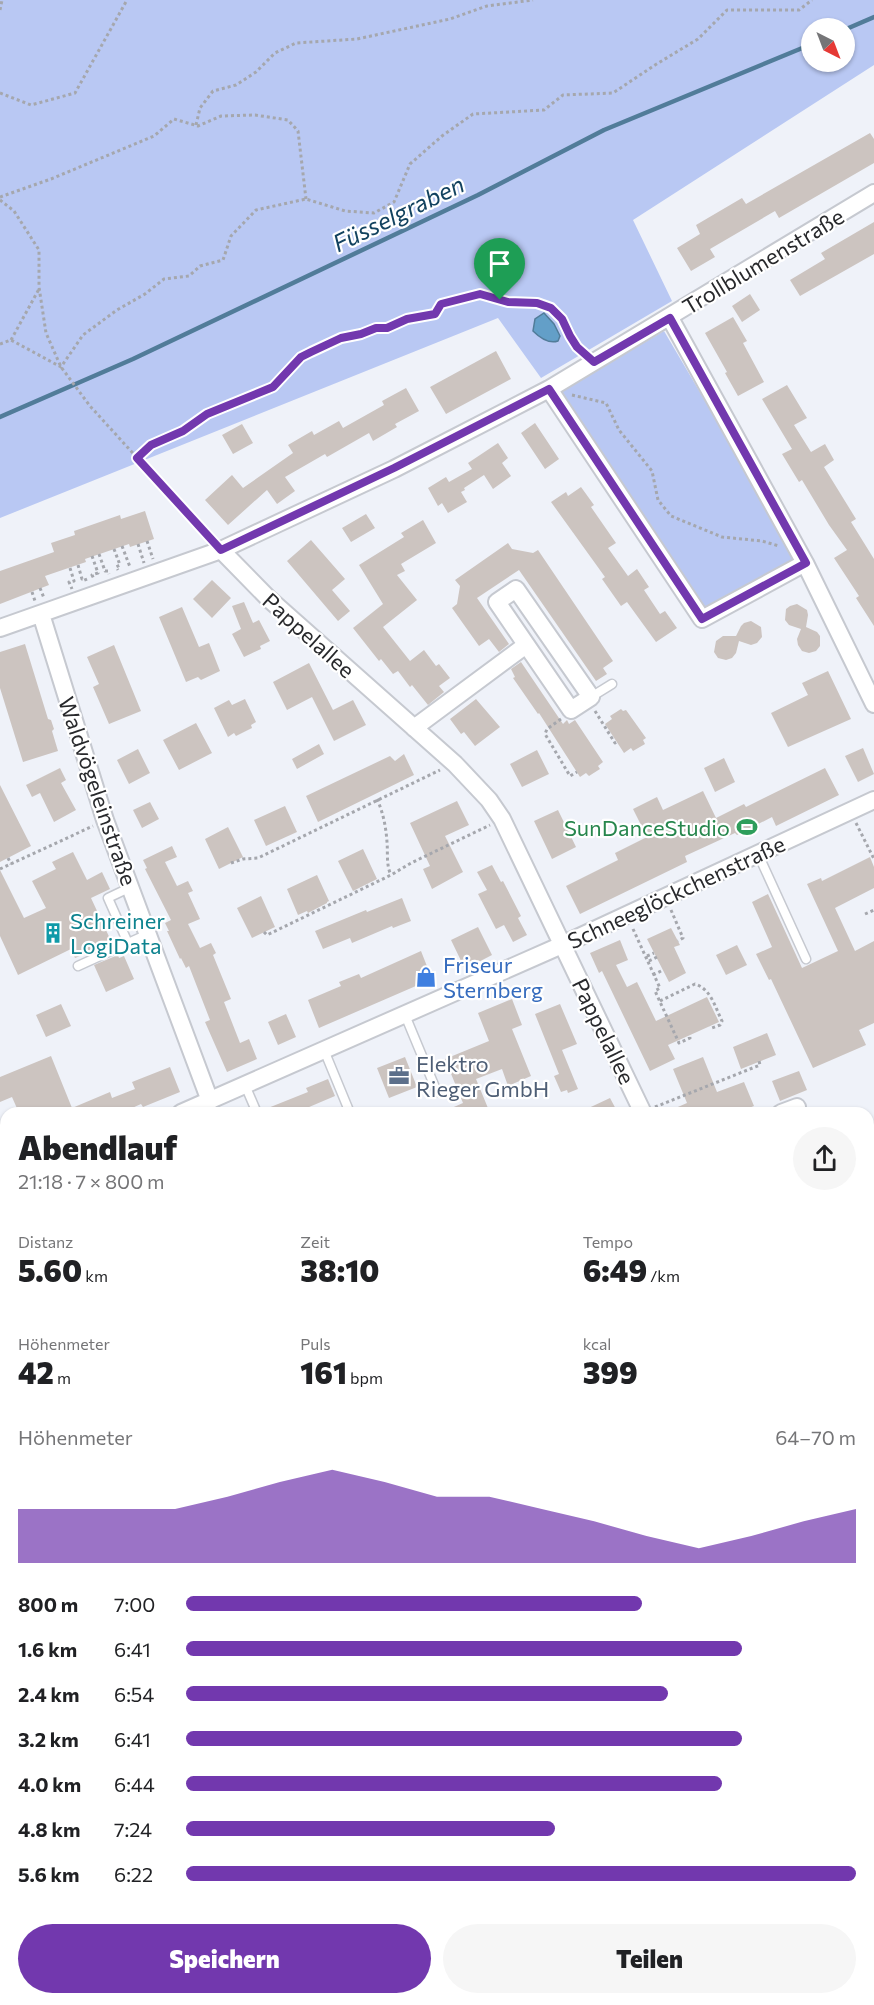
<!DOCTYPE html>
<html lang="de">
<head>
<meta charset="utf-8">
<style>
	body { margin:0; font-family:Commissioner,sans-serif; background:#f6f6f6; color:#202124; height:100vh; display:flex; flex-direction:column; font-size:22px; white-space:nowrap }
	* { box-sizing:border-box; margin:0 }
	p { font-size:20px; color:#757577 }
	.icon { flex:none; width:33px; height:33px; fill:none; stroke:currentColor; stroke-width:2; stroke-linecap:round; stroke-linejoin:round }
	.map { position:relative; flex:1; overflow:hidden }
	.panel { position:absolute; left:0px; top:1107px; width:874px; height:898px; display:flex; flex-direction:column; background:#fff; border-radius:18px 18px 0 0; box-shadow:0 2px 4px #0004 }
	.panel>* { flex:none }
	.needle { width:39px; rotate:138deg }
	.controls { position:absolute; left:801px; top:18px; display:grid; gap:12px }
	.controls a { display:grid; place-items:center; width:54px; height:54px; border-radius:50%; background:#fff; box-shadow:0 2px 4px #0004; font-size:30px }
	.pin { position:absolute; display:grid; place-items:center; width:51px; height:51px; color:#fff; margin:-62px -26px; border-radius:50% 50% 50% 0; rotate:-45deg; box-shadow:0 0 6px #0007 }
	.pin .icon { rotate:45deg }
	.round { display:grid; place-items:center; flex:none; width:63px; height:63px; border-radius:32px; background:#f6f6f6 }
	.summary { display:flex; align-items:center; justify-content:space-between; height:102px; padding:0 18px }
	h1 { font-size:33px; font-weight:800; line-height:45px }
	.stats { display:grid; grid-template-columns:repeat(3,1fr); gap:9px; height:102px; padding:6px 18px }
	.stats div { display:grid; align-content:center }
	.stats b { font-size:30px; font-weight:800 }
	.stats small { font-size:16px; font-weight:400 }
	.stats p { font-size:16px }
	.chart { height:168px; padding:12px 18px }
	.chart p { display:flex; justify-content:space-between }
	.chart svg { width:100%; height:108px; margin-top:6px; fill:#7238ae; opacity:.7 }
	.primary-button { display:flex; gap:12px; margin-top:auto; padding:12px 18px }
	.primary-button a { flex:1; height:69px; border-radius:36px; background:#7238ae; color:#fff; font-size:24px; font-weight:800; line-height:69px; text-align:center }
	.primary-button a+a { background:#f6f6f6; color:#202124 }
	ul { padding:0 18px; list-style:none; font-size:20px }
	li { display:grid; grid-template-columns:96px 72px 1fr; align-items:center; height:45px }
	li i { height:15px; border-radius:8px; background:#7238ae }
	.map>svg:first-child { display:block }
	.green { fill:#b9c8f3; fill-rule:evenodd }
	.water { fill:#639fc8; stroke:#517c99; stroke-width:1.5 }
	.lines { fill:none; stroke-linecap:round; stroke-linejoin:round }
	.stream { stroke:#517c99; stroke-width:4.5 }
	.building { fill:#ccc4c0 }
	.service-casing { stroke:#c6c9d0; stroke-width:11 }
	.minor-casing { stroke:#c6c9d0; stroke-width:20 }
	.path { stroke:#a5a7ad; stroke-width:3; stroke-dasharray:3 3; stroke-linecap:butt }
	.service { stroke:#fff; stroke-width:8 }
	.minor { stroke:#fff; stroke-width:16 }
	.route-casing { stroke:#fff; stroke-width:12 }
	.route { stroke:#7238ae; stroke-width:8 }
	.labels { text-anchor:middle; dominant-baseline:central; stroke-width:4.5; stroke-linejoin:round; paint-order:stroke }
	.street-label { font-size:22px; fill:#28292c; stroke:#fff }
	.leisure-label { font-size:22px; fill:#27864d; stroke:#fff; text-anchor:end }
	.culture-label { font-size:22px; fill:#0d838f; stroke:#fff; text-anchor:start }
	.shop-label { font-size:22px; fill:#366cbe; stroke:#fff; text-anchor:start }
	.service-label { font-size:22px; fill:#4e5e75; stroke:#fff; text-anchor:start }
	.water-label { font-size:24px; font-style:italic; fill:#12425f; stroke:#fff }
</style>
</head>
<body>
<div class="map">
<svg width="874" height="2005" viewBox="0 0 874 2005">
	<rect width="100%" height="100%" fill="#eff2f9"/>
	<path class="green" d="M0,0H874V65L633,220L672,301L541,378L498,318L0,518ZM812,28H844V62H812Z
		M664,331L798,559L701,611L558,393Z
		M874,1199V1570L869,1559L868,1201Z
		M874,1926V2005H770L768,2000H868L869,1929Z"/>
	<path class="water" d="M544,313L554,324L560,336L558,341C549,344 539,337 533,331L535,319Z"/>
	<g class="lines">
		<path class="stream" d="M844,30L874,17
			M0,417L133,359L478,195L604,130L812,44
			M868,1267L874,1273
			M868,1364L874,1367"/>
	</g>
	<path class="building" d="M870,133L874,139V163L779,218L775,211L710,249L715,257L691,271L677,248L700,234L696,225L742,198L746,204Z
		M874,222V254L800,296L790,280L825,259L821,253Z
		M750,294L760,310L742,322L732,306Z
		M733,317L747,341L743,343L764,382L738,396L725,373L727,372L705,333Z
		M496,351L511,379L446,414L430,387Z
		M787,385L807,418L794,425L811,452L825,444L834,460L824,467L856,519L851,522L874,559V626L856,598L859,596L834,558L847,550L829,525L802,480L799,482L782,454L792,449L762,399Z
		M406,388L419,411L395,424L397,427L373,441L369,433L327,457L325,454L285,477L295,491L277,504L267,490L228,525L205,500L232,475L243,488L293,453L288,445L312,431L314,435L339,421L343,428L384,405L382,401Z
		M535,423L559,459L545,469L521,433Z
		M242,424L253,443L233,454L222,435Z
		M498,443L508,458L502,463L511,476L493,489L484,475L464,488L465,490L461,492L467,502L448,513L442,503L438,506L428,488L446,477L449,482L472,469L468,463Z
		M581,487L594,505L591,507L616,543L608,548L628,576L637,569L649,587L644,590L660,614L665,611L677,628L656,642L627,602L621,606L602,579L605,577L551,502L566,492L568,496Z
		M145,511L154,539L130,547L129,544L85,559L86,562L45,576L49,585L0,604V571L54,552L51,543L75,535L74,531L120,515L121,519Z
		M366,514L375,528L351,542L342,528Z
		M423,520L436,543L401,564L405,571L397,575L417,600L383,627L410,661L424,650L436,666L439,664L450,678L439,686L444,692L428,705L412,685L410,687L398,671L393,674L381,659L379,661L353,628L383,604L359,565L404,537L401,533Z
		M311,540L345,579L332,590L350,611L338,621L287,561Z
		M508,543L512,549L533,553L538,550L613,661L603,668L607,674L596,681L519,570L477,598L509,644L499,652L489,639L479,646L452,608L457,604L460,586L455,580Z
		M212,580L231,598L212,618L193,599Z
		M244,602L253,623L259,620L270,641L260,646L261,649L244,657L232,634L241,629L232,606Z
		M797,604L807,610L808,615L806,627L817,632L820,636V646L816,651L809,653L802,651L798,645L797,639L801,629L789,625L785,620L786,609L790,606Z
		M182,607L199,647L209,643L220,671L201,680L198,677L186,682L159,617Z
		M751,621L761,627L762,637L757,643L751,645L739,641L736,653L732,658L726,660L718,658L714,652L716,641L723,636H736L741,626L744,623Z
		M25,644L48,719L51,720L54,729L52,731L58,751L23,762L0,688V652Z
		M114,645L141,711L109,724L93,687L99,684L87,657Z
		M521,662L563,724L567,720L569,724L575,720L603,762L598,766L600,769L589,776L586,773L580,777L539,713L538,714L513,678L515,677L511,669Z
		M309,663L333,710L353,700L366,725L334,741L312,697L287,710L273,682Z
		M828,671L851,719L788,747L771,713L808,695L802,683Z
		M245,699L256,722L251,725L252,728L236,736L234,733L228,737L214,708L229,700L232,705Z
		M476,699L500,727L475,746L464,732L461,734L450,719Z
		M621,709L623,711L626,710L646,738L643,740L645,744L633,751L631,748L624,753L605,724L612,719L610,716Z
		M196,723L212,753L179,770L163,740Z
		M319,744L324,754L297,769L292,759Z
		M863,748L874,774L858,782L845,756Z
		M138,749L150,773L129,784L117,760Z
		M537,750L549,774L522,787L510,764Z
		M404,754L414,775L318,822L306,796L390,756L395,761Z
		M724,758L735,782L715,792L704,768Z
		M60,768L66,780L61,783L76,810L54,822L40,793L32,797L26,785Z
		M825,768L839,795L776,826L772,817L737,835L735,833L685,856L687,862L580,914L566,886L618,860L615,853L647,837L633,809L657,797L663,810L703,791L716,818L744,804L746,807Z
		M0,785L31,846L0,862Z
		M457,801L469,825L445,836L463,872L432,889L423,869L430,866L410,823Z
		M150,802L159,819L142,828L133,810Z
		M285,806L297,832L266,846L254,820Z
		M558,810L576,847L552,859L534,821Z
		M228,827L243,857L219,869L205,839Z
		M172,846L177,857L165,862L177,886L188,881L193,891L188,893L200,919L188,924L200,948L211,943L216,953L213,955L231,999L224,1002L240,1043L249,1039L257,1059L227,1072L205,1022L210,1020L189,966L186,968L181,958L180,959L167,931H169L165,923L171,920L145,869L147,868L143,860Z
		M363,849L377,879L353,891L338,861Z
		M73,852L87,880L102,872L110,889L91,898L112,943L75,958L71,949L18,975L0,936V870L24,918L46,908L32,881L56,869L52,862Z
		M870,857L874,867V888L835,908L855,951L874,941V1023L859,1030L866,1045L813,1068L771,979L769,980L756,954L772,947L752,902L768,894L802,968L838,951L807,884L821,878L822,881Z
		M492,865L501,882L503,881L521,916L518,918L527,935L513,942L504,925L496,929L478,894L487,890L477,872Z
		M317,875L329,901L327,902V903L308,913L307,911L298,915L287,889Z
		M261,896L275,927L252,938L237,908Z
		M402,898L411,921L393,928L392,926L352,943L350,938L323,949L315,931L366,910L367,912Z
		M478,927L492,955L465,969L451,940Z
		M671,928L680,945L674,947L686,973L669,982L647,939Z
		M620,940L628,960L616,965L627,987L637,982L656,1021L707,997L719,1022L668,1045L675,1059L650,1071L602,971L599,973L590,953Z
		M737,945L747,965L726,975L716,955Z
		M421,951L432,979L319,1028L308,1000L341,986L339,982L359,974L361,978Z
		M118,955L119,958L124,956L134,979L106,992L94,965Z
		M512,999L522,1025L512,1029L531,1076L508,1086L502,1069L476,1079L490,1113H440L463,1103L445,1059L489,1041L478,1013Z
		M61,1004L71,1026L46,1037L36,1015Z
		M560,1004L577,1044L562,1050L578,1089L568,1093L567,1090L561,1092L554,1076L559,1074L535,1014Z
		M286,1014L296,1037L278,1045L268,1022Z
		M767,1033L776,1055L741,1069L733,1047Z
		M51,1056L72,1108L110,1092L112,1098L135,1089L132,1082L170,1067L180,1092L143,1107L141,1104L121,1113H19L12,1097L0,1102V1077Z
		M405,1057L417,1087L389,1098L377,1068Z
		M703,1057L717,1092L744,1082L754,1106L736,1113H664L687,1103L673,1069Z
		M799,1071L807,1090L780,1101L772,1081Z
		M328,1079L335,1096L295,1113H263V1110L308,1092L306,1088Z
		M610,1098L618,1113H578Z"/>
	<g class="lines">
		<g class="service-casing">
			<path id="service" d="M591,697L612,684
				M758,854L806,959
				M128,943L108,898L131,887
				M78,966L148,934
				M405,1015L437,1092
				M324,1050L350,1113
				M245,1085L257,1113"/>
		</g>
		<g class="minor-casing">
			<path id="minor" d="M549,389L702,619L805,563L670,318
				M221,550L269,599L455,764L489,800L502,819L643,1113
				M805,563L874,704
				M516,589L591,697L571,710L497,602Z
				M41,614L105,820L210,1101
				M0,628L221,550L394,469L549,389L874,193
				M414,728L526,645
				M181,1113L562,945L874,800
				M781,1113L797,1107
				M0,1186L6,1184
				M868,1188L874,1185
				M868,1579L874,1590
				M0,1585L6,1582
				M868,1662L874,1660
				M0,1864L6,1872
				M110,2000L114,2005
				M190,2005L201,2000"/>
		</g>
		<path class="path" d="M0,10L2,0
			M0,93L31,105L75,93L127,0
			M196,125L200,108L213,91L236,85L256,72L275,53L296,43L357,39L450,19L487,6L533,0
			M0,197L51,179L154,136L174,119L198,126L221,116L255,115L288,120L298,131L306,199
			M0,200L14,211L39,250V287L46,333L61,367L90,406L210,538
			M11,340L39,289
			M0,344L11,340L61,367L83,335L117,310L145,294L164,279L189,276L200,266L223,260L231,236L256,210L306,199L345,211L374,213L394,202L410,164L442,136L473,114L544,110L563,95L613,93L655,65L698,39L727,10H799L812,0
			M572,395L606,403L619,430L652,471L658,500L671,516L722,537L762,541L779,546
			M137,458L151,445L183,431L207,414L273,386L301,358L311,352L341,338L361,334L376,328H387L407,319L435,314L441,304C453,300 465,295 477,294C488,293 498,301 508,302C529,305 543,299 560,317C569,327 571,342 582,351
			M147,541L153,559
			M138,544L144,563
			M122,546L130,567
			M114,549L120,565L116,567L118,570
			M99,554L105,571H108L109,574
			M92,556L98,573L92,575L94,579
			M78,565L82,579L85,578L87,583
			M70,568L74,581L69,582L72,589
			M40,588L44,598
			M32,592L35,601
			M595,711L615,743L617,742
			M561,719L547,729L545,734L570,776L577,772
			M377,799C383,812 386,827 387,842C388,853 386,865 391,875
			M856,823L874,859
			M8,858L11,864
			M231,863L243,859L258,858L440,770
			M0,869L93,826
			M671,910L683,938L678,941
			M865,914L874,910
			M633,929L660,988L655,991L679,1043L690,1038L689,1035
			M264,932L267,935L391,875L411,863L490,825
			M647,956L654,953
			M649,961L657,957
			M653,975L663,970
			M660,1001L695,984C711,989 715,1007 722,1021L720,1025L712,1028L710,1026
			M655,1107L760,1065L759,1061
			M0,1253L6,1250
			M0,1293L6,1307
			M0,1321L6,1319
			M868,1495L874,1502
			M868,1524L874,1523
			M154,2000L157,2005"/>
		<use href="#service" class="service"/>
		<use href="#minor" class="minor"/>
	</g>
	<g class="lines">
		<g class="route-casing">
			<path id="route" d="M480,294L508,302L537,303L551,308L562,319L570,336L577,347L594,362L670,318L806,563L702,619L549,389L394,468L221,550L137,458L151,445L183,431L207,414L273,387L301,357L311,352L341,338L361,334L376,328H387L407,319L435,314L441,304Z"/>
		</g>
		<use href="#route" class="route"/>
	</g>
	<defs>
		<g id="stadium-bare" transform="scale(1.62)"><path d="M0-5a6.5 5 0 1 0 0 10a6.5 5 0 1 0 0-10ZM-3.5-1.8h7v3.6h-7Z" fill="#2e9e5b" stroke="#fff" stroke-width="2.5" paint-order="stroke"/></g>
		<g id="building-bare" transform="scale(1.62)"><path d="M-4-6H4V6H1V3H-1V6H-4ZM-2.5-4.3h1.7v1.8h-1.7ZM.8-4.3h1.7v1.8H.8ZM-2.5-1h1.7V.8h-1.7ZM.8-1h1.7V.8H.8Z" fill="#0f9aa8" stroke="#fff" stroke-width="2.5" paint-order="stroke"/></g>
		<g id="shop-bare" transform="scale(1.62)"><path d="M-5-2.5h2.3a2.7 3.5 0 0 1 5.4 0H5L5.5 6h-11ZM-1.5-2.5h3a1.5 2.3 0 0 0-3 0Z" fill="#3f7fe0" stroke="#fff" stroke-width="2.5" paint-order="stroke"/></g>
		<g id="office-bare" transform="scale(1.62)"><path d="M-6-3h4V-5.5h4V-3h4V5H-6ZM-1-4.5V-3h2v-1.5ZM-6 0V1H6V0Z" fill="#5c6f8a" stroke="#fff" stroke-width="2.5" paint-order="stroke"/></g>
	</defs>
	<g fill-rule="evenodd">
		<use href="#stadium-bare" x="747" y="827"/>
		<use href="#building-bare" x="53" y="933"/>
		<use href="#shop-bare" x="426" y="977"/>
		<use href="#office-bare" x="399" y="1076"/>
	</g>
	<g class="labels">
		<g class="street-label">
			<text transform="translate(763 261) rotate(-31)">Trollblumenstraße</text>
			<text transform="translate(309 635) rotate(42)">Pappelallee</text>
			<text transform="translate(98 791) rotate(71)">Waldvögeleinstraße</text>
			<text transform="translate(676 892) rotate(-25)">Schneeglöckchenstraße</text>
			<text transform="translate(604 1031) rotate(64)">Pappelallee</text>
		</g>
		<g class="leisure-label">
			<text x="730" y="827">SunDanceStudio</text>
		</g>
		<g class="culture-label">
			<text x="70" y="920">Schreiner<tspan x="70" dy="25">LogiData</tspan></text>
		</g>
		<g class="shop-label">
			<text x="443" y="964">Friseur<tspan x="443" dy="25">Sternberg</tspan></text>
		</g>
		<g class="service-label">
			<text x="416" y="1063">Elektro<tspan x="416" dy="25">Rieger GmbH</tspan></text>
		</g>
		<g class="water-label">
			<text transform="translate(398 213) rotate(-26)">Füsselgraben</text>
		</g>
	</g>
</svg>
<div class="controls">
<a><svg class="needle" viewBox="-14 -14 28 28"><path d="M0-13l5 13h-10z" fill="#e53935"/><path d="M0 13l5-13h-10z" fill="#757577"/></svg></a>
</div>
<div class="pin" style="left:500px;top:300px;background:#1e9e55"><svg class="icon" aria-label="arrive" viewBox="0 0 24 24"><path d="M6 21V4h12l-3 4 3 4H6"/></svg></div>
<section class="panel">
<div class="summary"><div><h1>Abendlauf</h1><p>21:18 · 7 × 800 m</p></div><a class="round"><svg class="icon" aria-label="share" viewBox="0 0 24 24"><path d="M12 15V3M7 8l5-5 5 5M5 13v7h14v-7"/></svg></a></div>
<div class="stats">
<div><p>Distanz</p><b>5.60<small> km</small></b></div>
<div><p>Zeit</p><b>38:10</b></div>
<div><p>Tempo</p><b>6:49<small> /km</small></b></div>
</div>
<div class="stats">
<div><p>Höhenmeter</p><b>42<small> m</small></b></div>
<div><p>Puls</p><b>161<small> bpm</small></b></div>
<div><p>kcal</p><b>399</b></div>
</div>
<div class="chart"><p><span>Höhenmeter</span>64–70 m</p>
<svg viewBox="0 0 160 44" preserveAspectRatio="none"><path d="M0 44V22L10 22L20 22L30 22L40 17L50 11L60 6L70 11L80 17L90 17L100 22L110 27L120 33L130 38L140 33L150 27L160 22V44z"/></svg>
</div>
<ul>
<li><b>800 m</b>7:00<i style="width:68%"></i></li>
<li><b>1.6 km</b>6:41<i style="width:83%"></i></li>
<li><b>2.4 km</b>6:54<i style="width:72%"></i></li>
<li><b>3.2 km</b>6:41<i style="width:83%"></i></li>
<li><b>4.0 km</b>6:44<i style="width:80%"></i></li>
<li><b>4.8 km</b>7:24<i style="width:55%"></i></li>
<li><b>5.6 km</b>6:22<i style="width:100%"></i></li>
</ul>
<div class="primary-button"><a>Speichern</a><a>Teilen</a></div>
</section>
</div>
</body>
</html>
